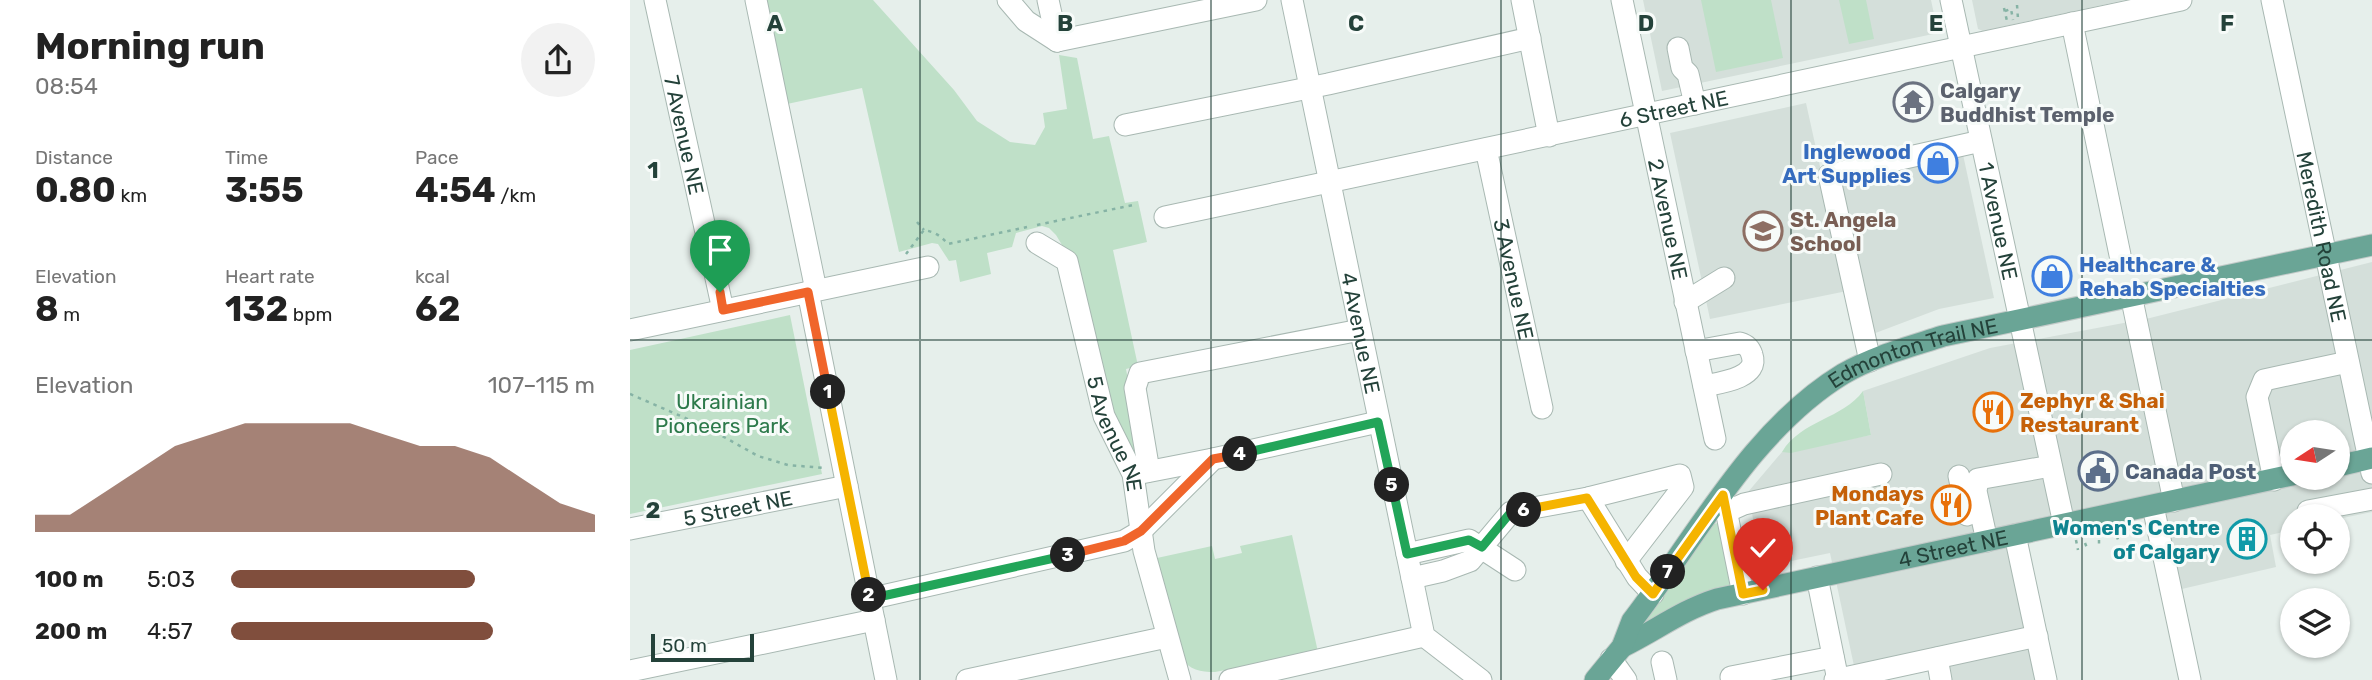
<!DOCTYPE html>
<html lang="en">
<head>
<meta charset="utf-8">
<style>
	body { margin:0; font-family:Rubik,sans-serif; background:#f2f2f2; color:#222; height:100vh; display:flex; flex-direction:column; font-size:26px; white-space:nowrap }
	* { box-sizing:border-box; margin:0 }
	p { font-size:23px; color:#767676 }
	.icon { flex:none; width:38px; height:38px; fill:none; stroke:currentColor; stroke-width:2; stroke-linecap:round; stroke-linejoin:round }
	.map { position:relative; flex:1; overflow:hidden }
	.panel { display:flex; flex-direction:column; background:#fff; width:630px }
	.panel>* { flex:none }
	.needle { width:46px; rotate:258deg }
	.controls { position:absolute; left:1650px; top:420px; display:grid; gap:14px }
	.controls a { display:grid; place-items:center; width:70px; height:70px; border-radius:50%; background:#fff; box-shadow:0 2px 5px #0004; font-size:35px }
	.scale { position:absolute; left:21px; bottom:18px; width:103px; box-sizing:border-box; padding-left:7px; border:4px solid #24423a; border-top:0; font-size:19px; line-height:24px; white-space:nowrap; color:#24423a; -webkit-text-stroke:5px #f7fbf9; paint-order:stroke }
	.pin { position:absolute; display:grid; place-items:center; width:60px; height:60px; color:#fff; margin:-72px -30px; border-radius:50% 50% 50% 0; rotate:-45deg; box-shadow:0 0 7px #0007 }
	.pin .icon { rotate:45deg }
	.km { position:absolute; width:35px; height:35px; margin:-18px; border-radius:50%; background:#222; color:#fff; font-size:19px; line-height:35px; text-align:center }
	.round { display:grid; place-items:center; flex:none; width:74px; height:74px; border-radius:37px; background:#f2f2f2 }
	.headline { display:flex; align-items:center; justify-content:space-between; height:119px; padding:0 35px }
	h1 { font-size:38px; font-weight:700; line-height:52px }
	.figures { display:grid; grid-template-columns:repeat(3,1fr); gap:10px; height:119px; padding:7px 35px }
	.figures div { display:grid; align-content:center }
	.figures b { font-size:35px; font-weight:700 }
	.figures small { font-size:19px; font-weight:400 }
	.figures p { font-size:19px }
	.chart { height:196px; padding:14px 35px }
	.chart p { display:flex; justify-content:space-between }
	.chart svg { width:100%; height:126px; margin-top:7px; fill:#804e3d; opacity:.7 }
	ul { padding:0 35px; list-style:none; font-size:23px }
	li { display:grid; grid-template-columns:112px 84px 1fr; align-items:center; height:52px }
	li i { height:18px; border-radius:9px; background:#804e3d }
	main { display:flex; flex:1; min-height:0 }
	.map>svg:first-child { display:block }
	.built { fill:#d4dfda; fill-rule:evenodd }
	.green { fill:#bfe0c8 }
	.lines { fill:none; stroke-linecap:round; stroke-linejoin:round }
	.minor-casing { stroke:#a8b8b2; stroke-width:23 }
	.major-casing { stroke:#c2cac8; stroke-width:23 }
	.path { stroke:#86b3a5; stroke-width:2.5; stroke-dasharray:3.5 5; stroke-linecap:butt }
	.minor { stroke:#fff; stroke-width:21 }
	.major { stroke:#6aa596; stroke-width:21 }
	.split-1-casing { stroke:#fff; stroke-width:14 }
	.split-2-casing { stroke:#fff; stroke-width:14 }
	.split-3-casing { stroke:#fff; stroke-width:14 }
	.split-4-casing { stroke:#fff; stroke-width:14 }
	.split-5-casing { stroke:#fff; stroke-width:14 }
	.split-6-casing { stroke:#fff; stroke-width:14 }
	.split-7-casing { stroke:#fff; stroke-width:14 }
	.split-8-casing { stroke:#fff; stroke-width:14 }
	.split-1 { stroke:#f0652b; stroke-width:9 }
	.split-2 { stroke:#f5b400; stroke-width:9 }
	.split-3 { stroke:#22a559; stroke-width:9 }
	.split-4 { stroke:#f0652b; stroke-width:9 }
	.split-5 { stroke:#22a559; stroke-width:9 }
	.split-6 { stroke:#22a559; stroke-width:9 }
	.split-7 { stroke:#f5b400; stroke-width:9 }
	.split-8 { stroke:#f5b400; stroke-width:9 }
	.grid { fill:none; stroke:#24423a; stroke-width:2; stroke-opacity:0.55 }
	.labels { text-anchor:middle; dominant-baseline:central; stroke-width:6; stroke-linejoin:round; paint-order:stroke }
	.worship-label { font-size:21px; font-weight:bold; fill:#5b616d; stroke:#f7fbf9; text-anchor:start }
	.street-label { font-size:21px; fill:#24423a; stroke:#f7fbf9 }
	.shop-label { font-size:21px; font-weight:bold; fill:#366cbe; stroke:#f7fbf9; text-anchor:end }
	.education-label { font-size:21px; font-weight:bold; fill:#785e54; stroke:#f7fbf9; text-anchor:start }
	.food-label { font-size:21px; font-weight:bold; fill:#c56008; stroke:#f7fbf9; text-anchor:start }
	.park-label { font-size:21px; fill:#2d7a4b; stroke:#f7fbf9 }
	.service-label { font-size:21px; font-weight:bold; fill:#4e5e75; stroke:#f7fbf9; text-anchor:start }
	.culture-label { font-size:21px; font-weight:bold; fill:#0d838f; stroke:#f7fbf9; text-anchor:end }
	.grid-label { font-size:23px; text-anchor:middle; font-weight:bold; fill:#24423a; stroke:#f7fbf9; stroke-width:6; stroke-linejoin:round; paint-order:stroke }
</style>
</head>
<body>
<main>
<section class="panel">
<div class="headline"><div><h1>Morning run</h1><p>08:54</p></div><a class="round"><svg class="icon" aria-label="share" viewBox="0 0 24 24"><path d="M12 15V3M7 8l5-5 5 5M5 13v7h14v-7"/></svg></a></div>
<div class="figures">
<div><p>Distance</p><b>0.80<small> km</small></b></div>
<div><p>Time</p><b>3:55</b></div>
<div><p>Pace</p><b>4:54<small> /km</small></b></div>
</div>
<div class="figures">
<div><p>Elevation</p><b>8<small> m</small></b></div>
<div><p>Heart rate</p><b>132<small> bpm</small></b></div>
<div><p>kcal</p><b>62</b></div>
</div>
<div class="chart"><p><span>Elevation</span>107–115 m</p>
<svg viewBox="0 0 160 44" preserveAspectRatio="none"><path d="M0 44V38L10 38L20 30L30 22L40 14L50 10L60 6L70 6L80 6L90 6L100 10L110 14L120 14L130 18L140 26L150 34L160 38V44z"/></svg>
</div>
<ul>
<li><b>100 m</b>5:03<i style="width:67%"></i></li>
<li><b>200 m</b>4:57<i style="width:72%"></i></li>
</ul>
</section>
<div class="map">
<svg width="1742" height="680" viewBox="0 0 1742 680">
	<rect width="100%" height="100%" fill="#e6efeb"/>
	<path class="built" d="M1013,0H1301L1308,33L1032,91Z
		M1342,0H1495L1353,31L1348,29Z
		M1176,103L1191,171L1332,150L1364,298L1309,309L1227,340L1217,291L1080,319L1040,133Z
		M1742,262V512L1708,519V516H1662V530L1640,535L1646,567L1539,592L1521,509L1389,536L1419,680H1310L1307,664L1227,680L1200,553L1132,567L1118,492L1152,452L1241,435L1233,391L1360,348L1520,318ZM1662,432H1708V478H1662Z"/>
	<path class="green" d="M134,0H243L324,90L347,121L380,142L405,145L415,127L413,113L437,109L429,55L447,58L463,139L479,136L495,203L508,201L517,242L483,250L508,366L496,369L513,461L499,451L475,388L441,260L426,235L419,228L412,226L386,233L382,247L357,253L361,274L330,282L326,260L319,261L308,244L302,243L269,252L232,88L157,104Z
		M1071,0H1141L1153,58L1086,72Z
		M1209,0H1236L1244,39L1219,44Z
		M160,315L192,474L0,514V350Z
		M1233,391L1241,435L1161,453L1152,452C1171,420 1213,419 1233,391Z
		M1088,523L1101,585L1014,622L1083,524Z
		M662,535L688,652L585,672C570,672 560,670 551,658L527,558L582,546L585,559L612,553L610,546Z"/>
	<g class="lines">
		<g class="minor-casing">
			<g id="minor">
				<path id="s1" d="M25,0L93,310"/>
				<path d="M126,0L186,290"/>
				<path d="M378,0L396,21L427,41"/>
				<path d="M418,0L427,41"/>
				<path id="s2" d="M662,0L794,636L851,680"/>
				<path d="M892,0L919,136"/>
				<path id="s3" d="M992,0L1085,439"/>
				<path id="s4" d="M1321,0L1434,524"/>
				<path id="s5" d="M1642,0L1742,473"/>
				<path d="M1442,23L1490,255"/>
				<path d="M427,41L626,0"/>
				<path d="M1048,48L1052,68L1058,74L1065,104"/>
				<path d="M495,125L698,84L900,38"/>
				<path id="s6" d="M856,149L912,408"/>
				<path id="s7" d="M535,217L1551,0"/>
				<path id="s8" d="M407,243L437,261L474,416L503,474L514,551L550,680"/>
				<path d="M178,292L256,680"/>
				<path d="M1501,295L1544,501"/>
				<path d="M1055,302L1094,278"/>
				<path d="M0,330L298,267"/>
				<path d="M1066,351L1110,343C1117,345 1120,348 1122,355C1130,378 1089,383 1074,386"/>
				<path d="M1240,361L1199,175L1351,141"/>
				<path d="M519,471L505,388L510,373L730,330"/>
				<path d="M506,474L583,459"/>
				<path d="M1329,476L1337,515"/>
				<path d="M1644,480L1627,397L1634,380L1718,362"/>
				<path d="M958,498L1007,577L1023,594"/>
				<path d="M1094,500L1113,594"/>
				<path d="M1523,506L1560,680"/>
				<path d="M1678,511L1742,499"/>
				<path d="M1096,512L1114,504L1251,474"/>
				<path id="s9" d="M0,529L217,486"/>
				<path d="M1385,535L1416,680"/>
				<path d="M1357,541L1346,491L1348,479L1421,466"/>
				<path d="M777,554L839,540L885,570"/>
				<path d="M1187,577L1208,680"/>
				<path d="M782,578L813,571L840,561L881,512L958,498L1050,475L1053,487L996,561"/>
				<path d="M239,599L494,541L511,531L583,459L748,422"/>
				<path d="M1307,658L1311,680"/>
				<path d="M981,659L996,680"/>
				<path d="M1032,662L1036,680"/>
				<path d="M0,671L244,620"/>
				<path d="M1101,677L1203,657"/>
				<path d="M337,680L537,637"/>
				<path d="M600,680L794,636"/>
				<path d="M1205,680L1407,636"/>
			</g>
		</g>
		<g class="major-casing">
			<g id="major">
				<path d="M1708,466L1742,458"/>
				<path id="s10" d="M992,647C1025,631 1052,610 1087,599L1662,475"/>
				<path id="s11" d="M965,680L992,647L1002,621C1066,538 1121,430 1213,374C1244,356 1279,347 1313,336L1742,245"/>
			</g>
		</g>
		<path class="path" d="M1387,5L1388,19
			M1374,8L1377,21
			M1375,11L1381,9L1383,20
			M1314,92H1317
			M287,222L294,230
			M407,225L503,205
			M276,254L294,230C305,232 311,236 318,244L397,227
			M1510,266L1512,273
			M0,394L76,427L128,456L158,465L194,468
			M1487,536L1488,540
			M1446,540L1448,550
			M1469,540V544
			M1455,543L1457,548"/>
		<use href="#minor" class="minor"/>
		<use href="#major" class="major"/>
	</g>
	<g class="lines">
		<g class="split-1-casing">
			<path id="split-1" d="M90,292L93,310L178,292L198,392"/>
		</g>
		<g class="split-2-casing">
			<path id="split-2" d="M198,392L239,595"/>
		</g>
		<g class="split-3-casing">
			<path id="split-3" d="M239,595V599L438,555"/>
		</g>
		<g class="split-4-casing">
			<path id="split-4" d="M438,555L494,541L511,531L583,459L610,454"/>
		</g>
		<g class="split-5-casing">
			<path id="split-5" d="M610,454L748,422L762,485"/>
		</g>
		<g class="split-6-casing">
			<path id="split-6" d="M762,485L777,554L839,540L852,547L881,512L894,510"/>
		</g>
		<g class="split-7-casing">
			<path id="split-7" d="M894,510L957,498L1006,577L1023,594L1038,572"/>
		</g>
		<g class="split-8-casing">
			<path id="split-8" d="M1038,572L1093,495L1113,594L1133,590"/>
		</g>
		<use href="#split-1" class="split-1"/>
		<use href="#split-2" class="split-2"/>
		<use href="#split-3" class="split-3"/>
		<use href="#split-4" class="split-4"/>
		<use href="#split-5" class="split-5"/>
		<use href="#split-6" class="split-6"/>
		<use href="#split-7" class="split-7"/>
		<use href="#split-8" class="split-8"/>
	</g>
	<path class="grid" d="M290,0V680M581,0V680M871,0V680M1161,0V680M1452,0V680M0,340H1742"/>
	<defs>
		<g id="temple-ring" transform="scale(2.0125)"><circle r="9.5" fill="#f7fbf9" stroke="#6b7280" stroke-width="1.5"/><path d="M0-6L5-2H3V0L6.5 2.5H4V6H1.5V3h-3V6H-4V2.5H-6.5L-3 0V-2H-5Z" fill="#6b7280"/></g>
		<g id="shop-ring" transform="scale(2.0125)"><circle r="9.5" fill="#f7fbf9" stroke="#3f7fe0" stroke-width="1.5"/><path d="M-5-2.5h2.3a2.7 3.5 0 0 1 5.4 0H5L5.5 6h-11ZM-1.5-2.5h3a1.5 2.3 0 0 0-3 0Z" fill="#3f7fe0"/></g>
		<g id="school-ring" transform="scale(2.0125)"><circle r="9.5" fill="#f7fbf9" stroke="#8d6e63" stroke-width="1.5"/><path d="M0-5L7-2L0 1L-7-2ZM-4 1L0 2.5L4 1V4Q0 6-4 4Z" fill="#8d6e63"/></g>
		<g id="restaurant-ring" transform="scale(2.0125)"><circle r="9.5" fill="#f7fbf9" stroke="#e8710a" stroke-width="1.5"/><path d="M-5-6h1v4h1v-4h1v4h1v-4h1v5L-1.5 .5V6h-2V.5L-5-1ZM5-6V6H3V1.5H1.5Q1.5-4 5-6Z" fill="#e8710a"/></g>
		<g id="civic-ring" transform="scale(2.0125)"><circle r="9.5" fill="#f7fbf9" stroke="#5c6f8a" stroke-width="1.5"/><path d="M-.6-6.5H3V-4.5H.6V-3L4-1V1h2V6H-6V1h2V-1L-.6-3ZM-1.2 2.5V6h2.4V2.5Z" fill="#5c6f8a"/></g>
		<g id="building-ring" transform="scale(2.0125)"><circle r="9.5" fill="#f7fbf9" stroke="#0f9aa8" stroke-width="1.5"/><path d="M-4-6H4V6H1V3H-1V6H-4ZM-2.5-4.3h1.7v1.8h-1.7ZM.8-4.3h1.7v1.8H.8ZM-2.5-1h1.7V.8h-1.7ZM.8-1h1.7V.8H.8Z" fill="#0f9aa8"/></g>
	</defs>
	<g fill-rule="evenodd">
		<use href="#temple-ring" x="1283" y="102"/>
		<use href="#shop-ring" x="1308" y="163"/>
		<use href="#school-ring" x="1133" y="231"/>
		<use href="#shop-ring" x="1422" y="276"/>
		<use href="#restaurant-ring" x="1363" y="412"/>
		<use href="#civic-ring" x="1468" y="471"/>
		<use href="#restaurant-ring" x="1321" y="505"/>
		<use href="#building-ring" x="1617" y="539"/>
	</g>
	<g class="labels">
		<g class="worship-label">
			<text x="1310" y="90">Calgary<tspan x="1310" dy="24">Buddhist Temple</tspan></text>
		</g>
		<g class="street-label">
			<text stroke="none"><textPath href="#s7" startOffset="520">6 Street NE</textPath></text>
			<text stroke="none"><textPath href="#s1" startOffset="138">7 Avenue NE</textPath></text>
			<text stroke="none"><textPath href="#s3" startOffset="224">2 Avenue NE</textPath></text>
			<text stroke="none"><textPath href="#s4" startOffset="226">1 Avenue NE</textPath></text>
			<text stroke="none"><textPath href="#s5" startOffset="242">Meredith Road NE</textPath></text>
			<text stroke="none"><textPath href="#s6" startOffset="133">3 Avenue NE</textPath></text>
			<text stroke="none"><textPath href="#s2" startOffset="340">4 Avenue NE</textPath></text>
			<text stroke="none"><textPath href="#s11" startOffset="471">Edmonton Trail NE</textPath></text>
			<text stroke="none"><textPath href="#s8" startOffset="215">5 Avenue NE</textPath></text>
			<text stroke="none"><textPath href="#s9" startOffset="110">5 Street NE</textPath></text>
			<text stroke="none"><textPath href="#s10" startOffset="348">4 Street NE</textPath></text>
		</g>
		<g class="shop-label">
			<text x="1281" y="151">Inglewood<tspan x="1281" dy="24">Art Supplies</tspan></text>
			<text x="1449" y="264" text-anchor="start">Healthcare &amp;<tspan x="1449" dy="24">Rehab Specialties</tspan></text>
		</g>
		<g class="education-label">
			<text x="1160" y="219">St. Angela<tspan x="1160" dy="24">School</tspan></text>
		</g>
		<g class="food-label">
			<text x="1390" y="400">Zephyr &amp; Shai<tspan x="1390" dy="24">Restaurant</tspan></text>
			<text x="1294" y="493" text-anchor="end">Mondays<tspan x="1294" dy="24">Plant Cafe</tspan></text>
		</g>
		<g class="park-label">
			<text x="92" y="401">Ukrainian<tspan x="92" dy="24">Pioneers Park</tspan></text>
		</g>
		<g class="service-label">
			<text x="1495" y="471">Canada Post</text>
		</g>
		<g class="culture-label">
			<text x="1590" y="527">Women's Centre<tspan x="1590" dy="24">of Calgary</tspan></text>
		</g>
	</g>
	<g class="grid-label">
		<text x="145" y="31">A</text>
		<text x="435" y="31">B</text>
		<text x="726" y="31">C</text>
		<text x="1016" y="31">D</text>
		<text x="1306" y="31">E</text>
		<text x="1597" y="31">F</text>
		<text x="23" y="178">1</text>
		<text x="23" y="518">2</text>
	</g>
</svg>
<div class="controls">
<a><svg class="needle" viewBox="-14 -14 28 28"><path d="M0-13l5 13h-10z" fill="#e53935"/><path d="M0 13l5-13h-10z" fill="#767676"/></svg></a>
<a><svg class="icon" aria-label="locate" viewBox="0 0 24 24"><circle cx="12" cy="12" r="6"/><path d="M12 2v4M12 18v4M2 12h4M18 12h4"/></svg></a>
<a><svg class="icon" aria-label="layers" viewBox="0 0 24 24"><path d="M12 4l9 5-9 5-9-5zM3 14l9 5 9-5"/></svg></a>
</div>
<div class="scale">50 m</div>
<div class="pin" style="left:90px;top:292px;background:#1e9e55"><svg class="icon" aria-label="arrive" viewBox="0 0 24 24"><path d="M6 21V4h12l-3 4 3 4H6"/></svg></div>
<div class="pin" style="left:1133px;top:590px;background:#d93025"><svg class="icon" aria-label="check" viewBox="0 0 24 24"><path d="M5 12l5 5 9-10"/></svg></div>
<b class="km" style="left:198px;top:392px">1</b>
<b class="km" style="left:239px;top:595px">2</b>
<b class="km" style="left:438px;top:555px">3</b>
<b class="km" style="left:610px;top:454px">4</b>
<b class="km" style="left:762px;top:485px">5</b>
<b class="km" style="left:894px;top:510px">6</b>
<b class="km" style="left:1038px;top:572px">7</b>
</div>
</main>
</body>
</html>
